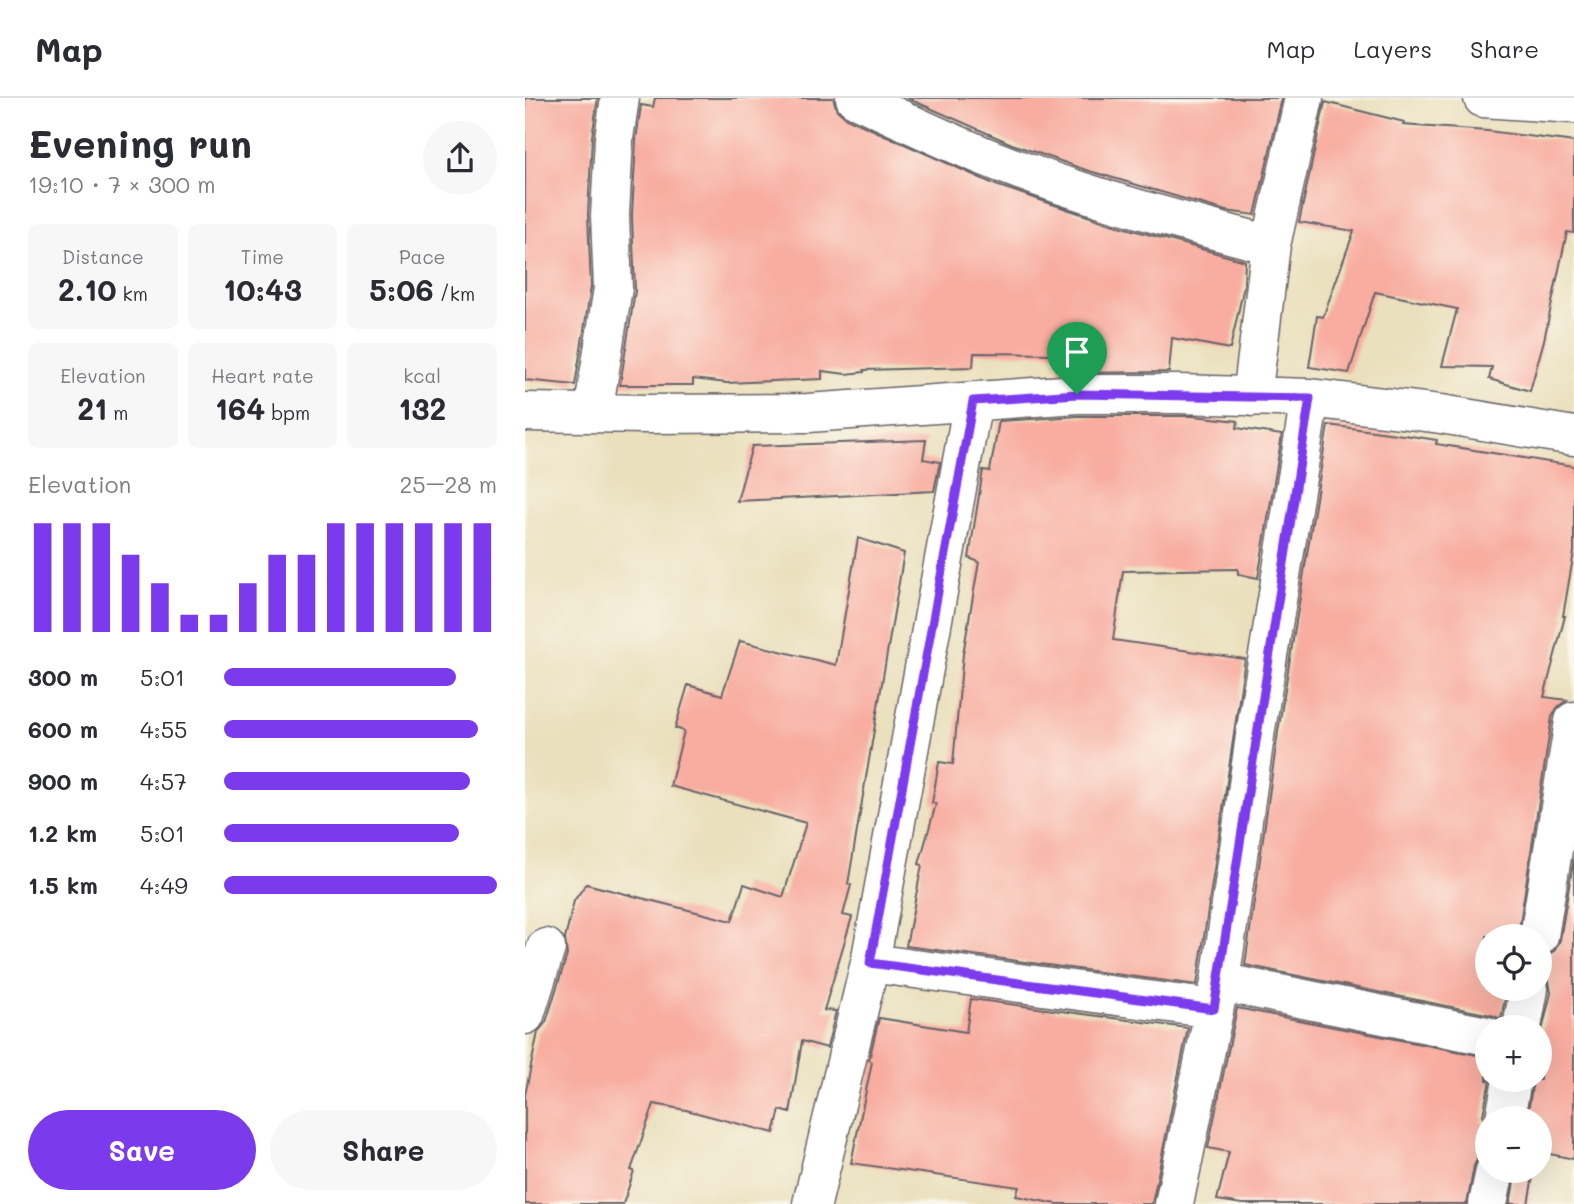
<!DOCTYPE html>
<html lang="en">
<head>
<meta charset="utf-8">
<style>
	body { margin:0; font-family:Mali,sans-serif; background:#f7f7f7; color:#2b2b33; height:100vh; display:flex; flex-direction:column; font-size:26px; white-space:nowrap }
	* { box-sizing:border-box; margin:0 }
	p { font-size:23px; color:#7c7c81 }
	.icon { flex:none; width:38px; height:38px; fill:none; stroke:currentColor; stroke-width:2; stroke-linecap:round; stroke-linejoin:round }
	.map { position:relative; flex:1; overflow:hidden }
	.details { display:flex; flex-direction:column; background:#fff; width:525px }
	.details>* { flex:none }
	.tools { position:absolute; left:950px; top:826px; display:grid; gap:14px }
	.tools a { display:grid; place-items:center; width:77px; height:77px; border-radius:50%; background:#fff; box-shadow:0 7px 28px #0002; font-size:35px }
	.pin { position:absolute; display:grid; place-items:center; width:60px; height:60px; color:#fff; margin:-72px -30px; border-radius:50% 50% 50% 0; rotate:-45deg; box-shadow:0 0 7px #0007 }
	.pin .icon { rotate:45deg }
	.round { display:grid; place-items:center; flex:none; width:74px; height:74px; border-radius:37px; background:#f7f7f7 }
	.head { display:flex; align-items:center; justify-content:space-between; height:119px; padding:0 28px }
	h1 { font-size:38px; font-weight:800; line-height:52px }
	.figures { display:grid; grid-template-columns:repeat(3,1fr); gap:10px; height:119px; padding:7px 28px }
	.figures div { display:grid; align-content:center; border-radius:10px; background:#f7f7f7; text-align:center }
	.figures b { font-size:30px; font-weight:800 }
	.figures small { font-size:19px; font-weight:400 }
	.figures p { font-size:19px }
	.chart { height:196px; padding:14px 28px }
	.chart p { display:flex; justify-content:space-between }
	.chart svg { width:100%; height:126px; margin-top:7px; stroke:#7c3aed; stroke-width:6 }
	.cta { display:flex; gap:14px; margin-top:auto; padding:14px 28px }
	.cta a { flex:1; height:80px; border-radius:42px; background:#7c3aed; color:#fff; font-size:28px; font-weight:800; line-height:80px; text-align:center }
	.cta a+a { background:#f7f7f7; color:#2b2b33 }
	ul { padding:0 28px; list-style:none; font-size:23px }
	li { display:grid; grid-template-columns:112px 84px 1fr; align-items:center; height:52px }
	li i { height:18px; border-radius:9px; background:#7c3aed }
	header { display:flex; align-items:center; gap:42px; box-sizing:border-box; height:98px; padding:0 35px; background:#fff; border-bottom:2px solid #e1e1e2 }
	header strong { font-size:33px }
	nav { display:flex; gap:38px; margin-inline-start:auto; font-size:24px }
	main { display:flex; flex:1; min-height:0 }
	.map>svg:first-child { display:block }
	.building { fill:#f8ada0 }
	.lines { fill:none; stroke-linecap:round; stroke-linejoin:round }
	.minor-casing { stroke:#686468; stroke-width:41 }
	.minor { stroke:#fff; stroke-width:38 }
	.route-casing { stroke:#fff; stroke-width:14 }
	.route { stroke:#7c3aed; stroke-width:9 }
</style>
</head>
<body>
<header>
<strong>Map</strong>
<nav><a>Map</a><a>Layers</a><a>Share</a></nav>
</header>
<main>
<section class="details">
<div class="head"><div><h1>Evening run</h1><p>19:10 · 7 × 300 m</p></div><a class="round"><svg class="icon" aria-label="share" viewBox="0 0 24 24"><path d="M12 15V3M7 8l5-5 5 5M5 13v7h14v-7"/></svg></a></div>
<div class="figures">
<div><p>Distance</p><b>2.10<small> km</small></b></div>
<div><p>Time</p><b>10:43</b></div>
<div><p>Pace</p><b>5:06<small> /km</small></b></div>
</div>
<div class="figures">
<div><p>Elevation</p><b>21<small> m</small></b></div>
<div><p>Heart rate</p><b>164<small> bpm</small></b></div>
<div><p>kcal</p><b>132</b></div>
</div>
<div class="chart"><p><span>Elevation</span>25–28 m</p>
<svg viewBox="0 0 160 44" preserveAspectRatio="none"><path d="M5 44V6M15 44V6M25 44V6M35 44V17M45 44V27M55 44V38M65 44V38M75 44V27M85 44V17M95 44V17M105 44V6M115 44V6M125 44V6M135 44V6M145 44V6M155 44V6"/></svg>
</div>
<ul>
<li><b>300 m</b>5:01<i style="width:85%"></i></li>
<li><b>600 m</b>4:55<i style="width:93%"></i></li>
<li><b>900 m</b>4:57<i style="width:90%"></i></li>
<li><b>1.2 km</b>5:01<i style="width:86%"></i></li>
<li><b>1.5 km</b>4:49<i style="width:100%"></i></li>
</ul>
<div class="cta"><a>Save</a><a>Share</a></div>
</section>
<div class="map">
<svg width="1049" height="1106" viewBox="0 0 1049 1106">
	<rect width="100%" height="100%" fill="#fbf7ec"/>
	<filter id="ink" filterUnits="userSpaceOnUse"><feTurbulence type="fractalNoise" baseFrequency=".0143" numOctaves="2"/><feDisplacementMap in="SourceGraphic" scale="14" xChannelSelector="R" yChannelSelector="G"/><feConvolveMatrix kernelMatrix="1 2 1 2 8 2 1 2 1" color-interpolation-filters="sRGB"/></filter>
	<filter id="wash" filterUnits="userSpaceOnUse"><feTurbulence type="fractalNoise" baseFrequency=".00686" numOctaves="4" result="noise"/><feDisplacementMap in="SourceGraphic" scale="28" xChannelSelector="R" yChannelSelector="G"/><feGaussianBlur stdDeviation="1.57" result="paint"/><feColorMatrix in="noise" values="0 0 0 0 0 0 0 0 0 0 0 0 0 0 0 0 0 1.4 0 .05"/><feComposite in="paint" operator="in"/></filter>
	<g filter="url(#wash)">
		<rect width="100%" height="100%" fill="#eae0bd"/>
		<g id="blocks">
			<path class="building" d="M0,0H73L67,39L63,117L66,189L50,287L0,282Z
				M130,0H308L312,12L321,20L471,87L586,126L720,163L719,188L705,251L647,240L644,274L534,275L535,256L449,255L448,269L339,272V274L321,276L297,273V281L202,285L168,281V287H95L110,193L107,118L111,42L116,7L128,9Z
				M382,0H757L730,117L701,113L561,72L487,46Z
				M800,4L879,24L878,27L963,33L1049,44V135L1042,134L1019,242L1005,293L964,281L967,269L917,268L932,211L850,194L824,275L784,269L792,218L798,219L829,133L774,124Z
				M553,318H669L713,323L712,330L757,337L733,480L713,476V471L598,473L588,542L720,561L672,887L381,848L397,767L394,766L411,706L407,705L414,664L428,666L438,556L454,464L444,460L458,372L465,373L474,323Z
				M803,327L886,338L912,342L911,346L1049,368V454L1038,518H1040L1019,599L1042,602L1033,609L1027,619L993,838H962V891H982L976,921L966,917L720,867L753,634Z
				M401,342L398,361L415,364L409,393L212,403L227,348Z
				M333,440L379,455L323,786L326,787L318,817L327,819L299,912L311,913L302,950L277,943L265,1015L255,1012L249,1035L161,1012L129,1006L106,1072L109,1073L98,1106H0V997L13,934L21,924L42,857L40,841L49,803L61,786L207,823L219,786L258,799L281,725L145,688L159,633L150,630L163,587L197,597L215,543L311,567Z
				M1049,759V1061L1015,1054V1020H1002L1008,982H1015V941L1026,895L1024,883L1015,873V859L1022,858L1030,852L1035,842Z
				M446,901L663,930L627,1106H532L491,1098L494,1089L326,1065L347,964L344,962L354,920L441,934Z
				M712,910L962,959V982H965L958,1017L959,1027L962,1032V1053L954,1058L949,1068L942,1106H717L692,1102L704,1054L683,1050Z
				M991,1073H1009L1003,1106H985Z"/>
		</g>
	</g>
	<g filter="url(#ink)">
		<use href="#blocks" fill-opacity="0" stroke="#686468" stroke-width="2"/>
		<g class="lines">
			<g class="minor-casing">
				<path id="minor" d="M330,0C367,17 404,35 442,51C539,93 644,120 746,147L779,0
					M958,0L1049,6
					M727,299L746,147
					M0,314L121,316L283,315L552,296H653L785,300L916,316L1049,338
					M68,315L88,190L85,118L89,40L95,0
					M1014,838L1049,623
					M345,865L689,911
					M695,884L962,938
					M0,917L21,850
					M997,929L1004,891
					M980,1020L987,982
					M287,1106L345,865L448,303
					M649,1106L695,884L731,631L785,300
					M963,1106L970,1073"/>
			</g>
			<use href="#minor" class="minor"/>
		</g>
	</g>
	<g class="lines" filter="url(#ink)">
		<g class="route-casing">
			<path id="route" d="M552,296L785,300L689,911L345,865L448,303Z"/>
		</g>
		<use href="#route" class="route"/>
	</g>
</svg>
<div class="tools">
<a><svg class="icon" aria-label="locate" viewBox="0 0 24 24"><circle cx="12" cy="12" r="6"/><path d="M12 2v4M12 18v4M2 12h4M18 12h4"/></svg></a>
<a>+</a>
<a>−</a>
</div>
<div class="pin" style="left:552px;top:296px;background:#1e9e55"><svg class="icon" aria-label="arrive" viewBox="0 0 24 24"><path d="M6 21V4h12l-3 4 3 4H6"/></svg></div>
</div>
</main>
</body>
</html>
